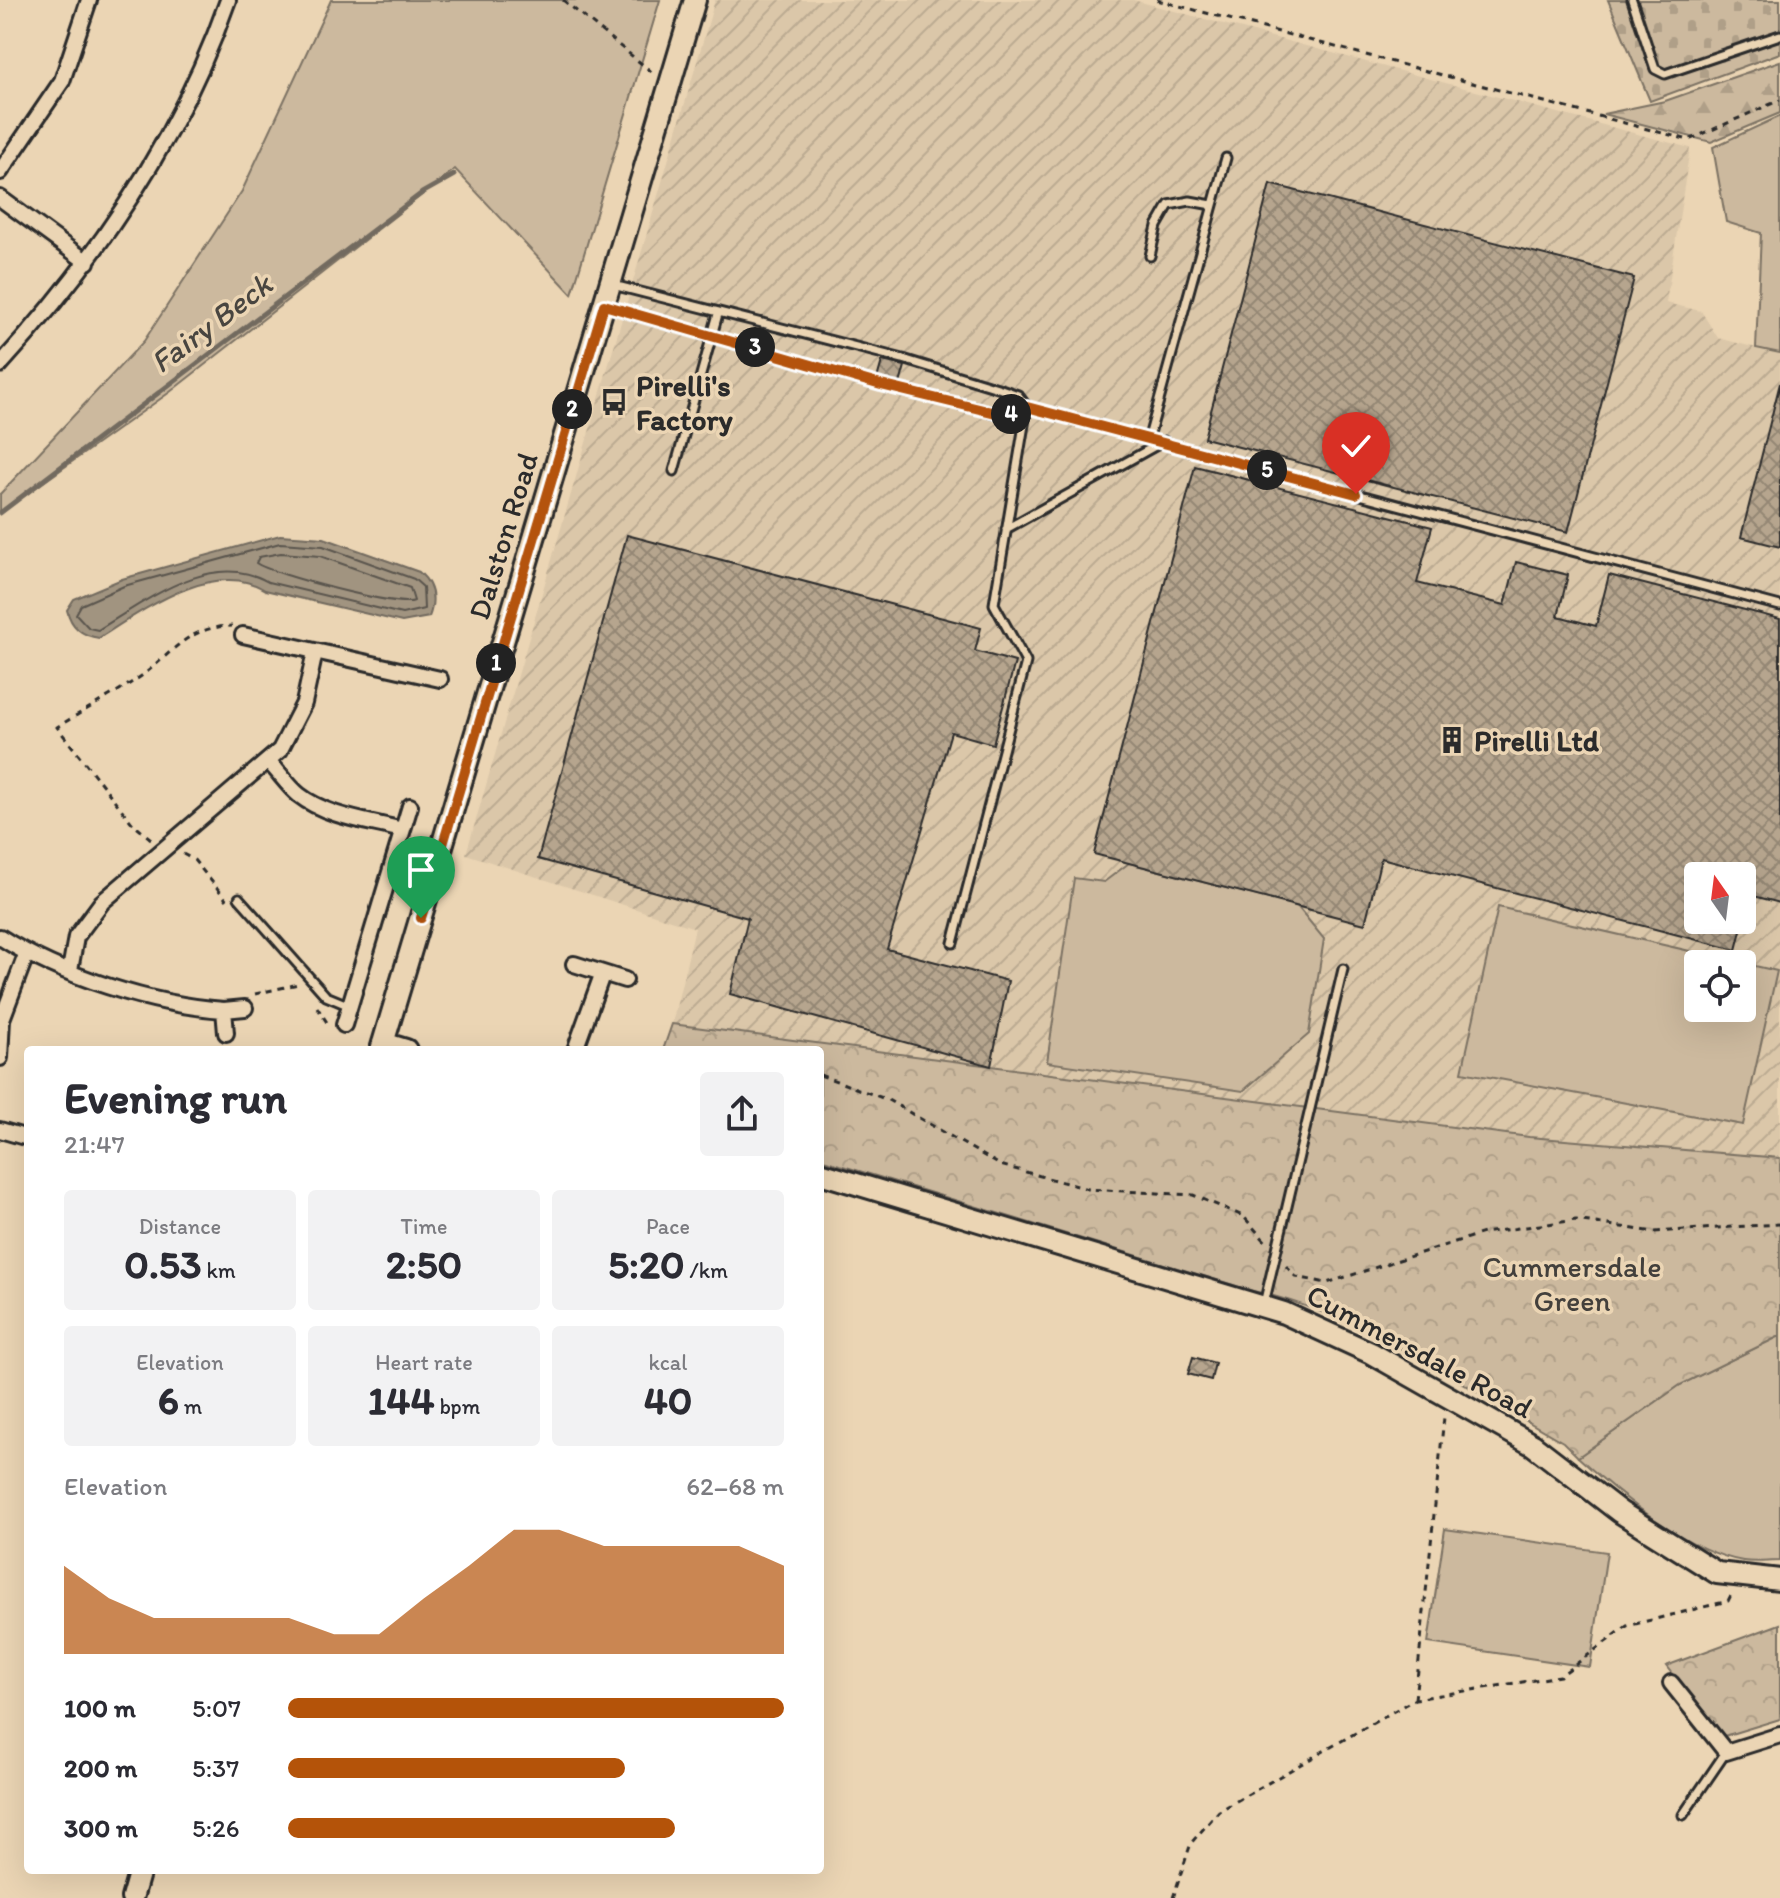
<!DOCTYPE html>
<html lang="en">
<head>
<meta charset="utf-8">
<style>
	body { margin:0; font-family:Itim,sans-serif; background:#f2f2f3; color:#2b2b33; height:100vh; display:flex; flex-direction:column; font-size:30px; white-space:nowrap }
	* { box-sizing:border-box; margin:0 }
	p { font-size:26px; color:#7c7c81 }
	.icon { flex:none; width:44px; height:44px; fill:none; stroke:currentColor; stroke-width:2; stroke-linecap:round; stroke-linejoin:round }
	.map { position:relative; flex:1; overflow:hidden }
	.details { position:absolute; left:24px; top:1046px; width:800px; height:828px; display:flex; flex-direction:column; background:#fff; border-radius:8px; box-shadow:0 8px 32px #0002 }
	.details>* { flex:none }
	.needle { width:52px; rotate:346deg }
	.controls { position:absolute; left:1684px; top:862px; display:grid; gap:16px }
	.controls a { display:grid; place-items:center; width:72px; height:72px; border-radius:8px; background:#fff; box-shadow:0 8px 32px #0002; font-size:40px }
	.pin { position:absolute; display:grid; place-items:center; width:68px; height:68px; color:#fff; margin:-82px -34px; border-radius:50% 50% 50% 0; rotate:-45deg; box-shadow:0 0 8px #0007 }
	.pin .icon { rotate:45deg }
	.km { position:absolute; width:40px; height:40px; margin:-20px; border-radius:50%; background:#222; color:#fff; font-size:22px; line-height:40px; text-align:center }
	.round { display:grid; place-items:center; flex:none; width:84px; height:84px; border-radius:8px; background:#f2f2f3 }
	.summary { display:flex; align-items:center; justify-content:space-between; height:136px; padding:0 40px }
	h1 { font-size:44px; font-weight:700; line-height:60px }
	.figures { display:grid; grid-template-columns:repeat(3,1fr); gap:12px; height:136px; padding:8px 40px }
	.figures div { display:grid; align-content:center; border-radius:8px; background:#f2f2f3; text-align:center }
	.figures b { font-size:40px; font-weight:700 }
	.figures small { font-size:22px; font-weight:400 }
	.figures p { font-size:22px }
	.chart { height:224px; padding:16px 40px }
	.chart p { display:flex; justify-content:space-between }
	.chart svg { width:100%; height:144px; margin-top:8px; fill:#b45309; opacity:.7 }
	ul { padding:0 40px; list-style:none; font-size:26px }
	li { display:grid; grid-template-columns:128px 96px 1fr; align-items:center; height:60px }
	li i { height:20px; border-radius:10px; background:#b45309 }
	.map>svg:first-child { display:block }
	.industrial { fill:url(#industrial-furrows); fill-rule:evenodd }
	.green { fill:#ccb99e; stroke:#7c7264; stroke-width:2; fill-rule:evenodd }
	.forest { fill:url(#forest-firs); stroke:#7c7264; stroke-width:2 }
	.cemetery { fill:url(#cemetery-stones); stroke:#7c7264; stroke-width:2 }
	.park { fill:url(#park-crowns); stroke:#7c7264; stroke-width:2 }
	.water { fill:#a19480; stroke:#726a5e; stroke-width:2 }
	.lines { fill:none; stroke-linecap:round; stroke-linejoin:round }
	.shore { stroke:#5a554d; stroke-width:2 }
	.stream { stroke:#726a5e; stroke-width:5 }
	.building { fill:url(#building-cross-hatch); stroke:#2b2b2b; stroke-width:2; fill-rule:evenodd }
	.lane-casing { stroke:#2b2b2b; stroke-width:13 }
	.street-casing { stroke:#2b2b2b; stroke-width:20 }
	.secondary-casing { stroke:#2b2b2b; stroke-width:26 }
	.path { stroke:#2b2b2b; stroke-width:3; stroke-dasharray:6 6; stroke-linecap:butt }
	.lane { stroke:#ebd5b4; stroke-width:7 }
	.street { stroke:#ebd5b4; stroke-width:14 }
	.secondary { stroke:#ebd5b4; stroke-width:20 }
	.route-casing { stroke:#fff; stroke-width:16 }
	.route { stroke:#b45309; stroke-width:10 }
	.labels { text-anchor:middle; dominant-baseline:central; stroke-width:7; stroke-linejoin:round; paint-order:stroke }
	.poi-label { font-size:30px; font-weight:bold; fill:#2b2b2b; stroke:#ebd5b4; text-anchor:start }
	.street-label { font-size:30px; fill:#2b2b2b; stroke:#ebd5b4 }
	.park-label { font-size:30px; fill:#43403c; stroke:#ebd5b4 }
	.water-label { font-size:32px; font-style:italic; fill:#484540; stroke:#ebd5b4 }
</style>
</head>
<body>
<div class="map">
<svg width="1780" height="1898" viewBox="0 0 1780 1898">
	<defs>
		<pattern id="industrial-furrows" width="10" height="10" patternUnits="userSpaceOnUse" patternTransform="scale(2)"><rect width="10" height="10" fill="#dbc7a9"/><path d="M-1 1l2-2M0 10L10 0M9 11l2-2" fill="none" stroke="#bcab92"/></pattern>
		<pattern id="forest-firs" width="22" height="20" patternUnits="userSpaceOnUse" patternTransform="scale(2)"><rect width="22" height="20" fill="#ccb99e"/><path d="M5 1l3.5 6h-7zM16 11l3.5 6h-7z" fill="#af9f88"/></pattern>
		<pattern id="cemetery-stones" width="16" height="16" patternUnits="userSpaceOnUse" patternTransform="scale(2)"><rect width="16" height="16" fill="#ccb99e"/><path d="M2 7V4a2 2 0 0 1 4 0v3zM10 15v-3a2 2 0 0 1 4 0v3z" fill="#af9f88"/></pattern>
		<pattern id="park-crowns" width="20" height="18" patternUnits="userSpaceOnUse" patternTransform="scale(2)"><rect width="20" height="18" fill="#ccb99e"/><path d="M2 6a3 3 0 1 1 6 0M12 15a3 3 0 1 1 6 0" fill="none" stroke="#af9f88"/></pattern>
		<pattern id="building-cross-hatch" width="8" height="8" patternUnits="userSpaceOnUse" patternTransform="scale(2)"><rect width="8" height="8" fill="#b6a58e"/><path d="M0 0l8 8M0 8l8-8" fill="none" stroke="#948774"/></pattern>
	</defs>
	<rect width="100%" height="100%" fill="#ebd5b4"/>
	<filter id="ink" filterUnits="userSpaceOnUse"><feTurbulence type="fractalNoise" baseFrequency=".0125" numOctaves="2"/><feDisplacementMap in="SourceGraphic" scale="16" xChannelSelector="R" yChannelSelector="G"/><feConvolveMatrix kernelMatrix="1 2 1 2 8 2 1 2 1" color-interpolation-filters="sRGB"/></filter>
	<g filter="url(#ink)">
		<path class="industrial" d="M715,0H1133L1690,148L1666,303L1701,311L1718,338L1780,354V1158L1529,1137L672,1024L695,928L466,854ZM1698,876H1742V920H1698ZM1698,964H1742V1008H1698Z"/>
		<path class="green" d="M331,0H660L572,294L455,169L170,392L0,513V494L144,341L242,191Z
			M1780,116V353L1756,348L1761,233L1726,222L1713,147Z
			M1129,863L1297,906L1324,939L1309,1034L1243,1091L1047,1062L1074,878L1104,882Z
			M1498,907L1777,971L1743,1125L1462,1072ZM1698,964H1742V1008H1698Z
			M1780,1336V1561C1768,1561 1755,1563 1743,1561C1688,1552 1618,1494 1578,1457L1680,1385Z
			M1445,1529L1607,1552L1590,1667L1428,1643Z"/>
		<path class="forest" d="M1780,61V113L1711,142L1603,114L1665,101Z"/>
		<path class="cemetery" d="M1608,0H1780V53L1650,101Z"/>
		<path class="park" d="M672,1024L1529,1137L1780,1158V1336L1680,1385L1578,1457L1563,1442C1469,1388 1357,1313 1253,1291L820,1159V1050H663Z
			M1780,1624V1719L1721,1737L1666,1666Z"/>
		<path class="water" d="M280,535L324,538L419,572C433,584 436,599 429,617L402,622L265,590C215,558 143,610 99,638C83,636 71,627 67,610L74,599L122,579Z"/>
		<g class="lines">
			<path class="shore" d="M280,543L323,546L414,579L423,587L424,609L402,614L268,582C212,549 146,601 98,630L89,628L76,614L81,605L124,586Z
				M281,553L320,556L410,588L414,601C400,608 271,574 256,563L259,557Z"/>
			<path class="stream" d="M0,513L422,193L454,175"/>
		</g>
		<path class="building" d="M1270,184L1634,278L1568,532L1204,438Z
			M882,361L905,366L900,384L877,379Z
			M1780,383V547L1741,537Z
			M1195,466L1432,527L1417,583L1505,605L1516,562L1568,575L1558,616L1596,626L1609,575L1780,619V903L1750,895L1736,950L1381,858L1365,924L1094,854ZM1698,876H1742V920H1698Z
			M627,535L981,628L975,651L1015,662L993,744L951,732L887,949L1008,981L991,1066L730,994L748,918L538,859Z
			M1193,1357L1215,1363L1211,1380L1188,1374Z"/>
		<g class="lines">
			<g class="lane-casing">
				<path id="lane" d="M1632,0L1655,69L1665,74L1780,35
					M1150,256L1157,226L1169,205L1190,201L1212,205
					M613,285L903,359L1001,389L1018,395L1027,407L1780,606
					M606,306L881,385L1008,416L1027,407
					M1149,437L1226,158
					M674,471L718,314
					M1006,529L1164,441
					M239,898L326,996L350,1006
					M953,943L1026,662L994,604L1027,407
					M1264,1304L1343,969
					M1683,1815L1726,1752"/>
			</g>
			<g class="street-casing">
				<path id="street" d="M0,172L62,81L89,0
					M0,198L87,262
					M0,365C98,258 180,138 228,0
					M243,635L440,679
					M269,762C279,772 288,786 299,795C327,817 369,821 402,830
					M0,937C61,976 152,1005 224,1010
					M574,964L625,980
					M70,970L76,937L102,902L280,750L304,703L315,652
					M344,1025L410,806
					M226,1033L224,1010L245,1008
					M575,1050L602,975
					M0,1058L2,1019L26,955
					M0,1130L28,1138
					M1671,1683L1726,1752L1780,1735"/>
			</g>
			<g class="secondary-casing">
				<path id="secondary" d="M383,1043L406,1050
					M381,1050L695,0
					M820,1173L1284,1313L1371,1353L1533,1445L1620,1512L1717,1573L1780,1580
					M132,1898L140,1870"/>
			</g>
			<path class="path" d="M563,0L653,73
				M1157,0L1689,140L1780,100
				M151,839L133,824L57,727C83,711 111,696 137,679C172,656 183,627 232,626
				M183,854L194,860L227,900
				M255,994L298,984
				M317,1007L328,1024
				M820,1075L888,1100L1000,1165L1088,1189L1193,1195L1243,1216L1266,1242
				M1286,1266L1296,1277L1327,1283L1483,1233L1576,1220L1654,1232L1780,1224
				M1415,1699L1444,1417
				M1173,1898L1191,1843L1219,1811L1415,1699L1560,1676L1627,1626L1728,1601L1731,1595"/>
			<use href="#lane" class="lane"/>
			<use href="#street" class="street"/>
			<use href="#secondary" class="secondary"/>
		</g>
	</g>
	<g class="lines" filter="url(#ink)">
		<g class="route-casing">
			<path id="route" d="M421,918L604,305L881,385L1008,416L1027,407L1356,494"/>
		</g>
		<use href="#route" class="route"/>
	</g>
	<defs>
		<g id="bus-bare" transform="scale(2.16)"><path d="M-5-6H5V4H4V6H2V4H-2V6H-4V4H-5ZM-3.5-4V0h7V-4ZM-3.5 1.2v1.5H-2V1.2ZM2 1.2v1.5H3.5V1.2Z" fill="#2b2b2b" stroke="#ebd5b4" stroke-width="2.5" paint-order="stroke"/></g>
		<g id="building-bare" transform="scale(2.16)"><path d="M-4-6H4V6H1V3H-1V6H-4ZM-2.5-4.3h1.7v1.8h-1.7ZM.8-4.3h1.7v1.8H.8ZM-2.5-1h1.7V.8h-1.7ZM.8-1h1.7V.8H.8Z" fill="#2b2b2b" stroke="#ebd5b4" stroke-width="2.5" paint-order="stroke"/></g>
	</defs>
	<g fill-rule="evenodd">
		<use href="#bus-bare" x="614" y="402"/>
		<use href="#building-bare" x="1452" y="740"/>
	</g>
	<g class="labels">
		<g class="poi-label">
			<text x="636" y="385">Pirelli's<tspan x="636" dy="34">Factory</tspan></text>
			<text x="1474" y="740">Pirelli Ltd</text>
		</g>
		<g class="street-label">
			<text transform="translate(503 536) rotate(-73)">Dalston Road</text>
			<text transform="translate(1420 1351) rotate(28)">Cummersdale Road</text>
		</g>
		<g class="park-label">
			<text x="1572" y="1266">Cummersdale<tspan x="1572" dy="34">Green</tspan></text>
		</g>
		<g class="water-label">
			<text transform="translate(211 323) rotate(-37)">Fairy Beck</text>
		</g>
	</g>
</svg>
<div class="controls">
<a><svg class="needle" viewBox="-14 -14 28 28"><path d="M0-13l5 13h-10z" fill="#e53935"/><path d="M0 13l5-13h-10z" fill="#7c7c81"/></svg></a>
<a><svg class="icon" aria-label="locate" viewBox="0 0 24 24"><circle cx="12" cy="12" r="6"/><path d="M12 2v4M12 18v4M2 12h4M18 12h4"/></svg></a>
</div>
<div class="pin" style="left:421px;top:918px;background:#1e9e55"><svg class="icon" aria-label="arrive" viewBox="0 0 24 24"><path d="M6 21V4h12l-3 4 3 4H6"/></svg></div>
<div class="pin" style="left:1356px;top:494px;background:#d93025"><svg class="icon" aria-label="check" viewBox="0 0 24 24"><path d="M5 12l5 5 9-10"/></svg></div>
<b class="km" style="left:496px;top:663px">1</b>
<b class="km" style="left:572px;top:409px">2</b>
<b class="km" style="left:755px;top:347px">3</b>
<b class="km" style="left:1011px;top:414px">4</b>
<b class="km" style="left:1267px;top:470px">5</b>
<section class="details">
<div class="summary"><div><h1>Evening run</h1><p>21:47</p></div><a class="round"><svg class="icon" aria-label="share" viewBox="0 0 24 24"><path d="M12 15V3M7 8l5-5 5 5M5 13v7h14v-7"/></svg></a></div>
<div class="figures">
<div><p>Distance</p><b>0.53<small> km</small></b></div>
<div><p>Time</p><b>2:50</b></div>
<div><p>Pace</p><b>5:20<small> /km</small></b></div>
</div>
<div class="figures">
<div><p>Elevation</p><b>6<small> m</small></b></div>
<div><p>Heart rate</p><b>144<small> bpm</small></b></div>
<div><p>kcal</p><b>40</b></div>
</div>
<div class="chart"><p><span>Elevation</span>62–68 m</p>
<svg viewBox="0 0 160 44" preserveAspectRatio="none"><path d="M0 44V17L10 27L20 33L30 33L40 33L50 33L60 38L70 38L80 27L90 17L100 6L110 6L120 11L130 11L140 11L150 11L160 17V44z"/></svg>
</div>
<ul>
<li><b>100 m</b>5:07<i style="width:100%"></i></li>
<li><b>200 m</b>5:37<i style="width:68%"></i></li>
<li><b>300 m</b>5:26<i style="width:78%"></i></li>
</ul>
</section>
</div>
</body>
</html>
